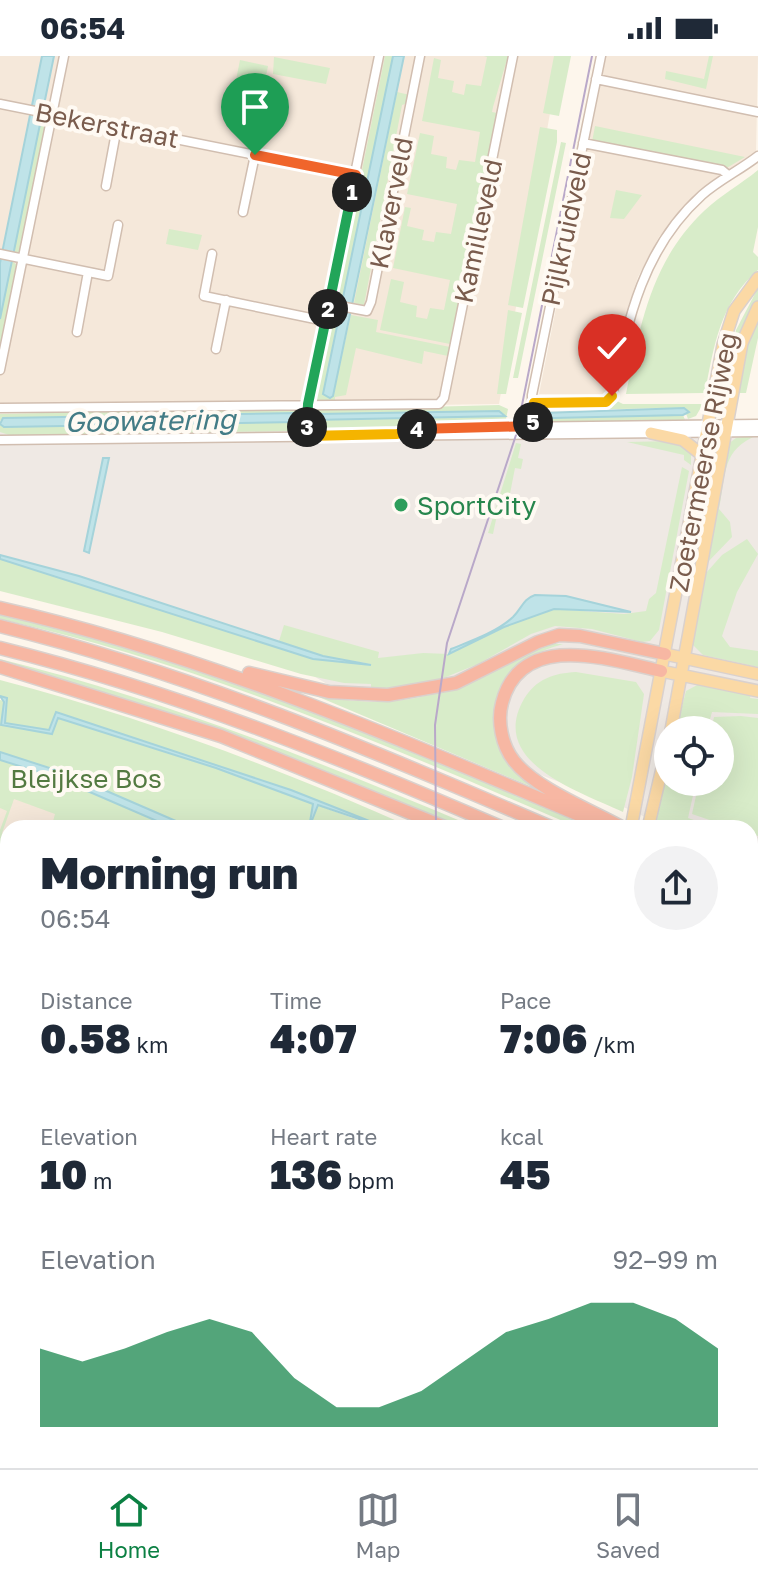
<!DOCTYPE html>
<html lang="en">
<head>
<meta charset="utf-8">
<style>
	body { margin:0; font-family:"Golos Text",sans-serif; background:#f2f2f3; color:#1f2937; height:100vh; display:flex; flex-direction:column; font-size:30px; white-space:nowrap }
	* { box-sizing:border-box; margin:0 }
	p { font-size:26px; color:#747a83 }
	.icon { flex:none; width:44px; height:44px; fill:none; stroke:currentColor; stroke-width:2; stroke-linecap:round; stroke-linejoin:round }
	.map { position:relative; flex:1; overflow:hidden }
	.side { position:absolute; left:0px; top:764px; width:758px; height:648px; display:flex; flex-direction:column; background:#fff; border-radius:24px 24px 0 0; box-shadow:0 8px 32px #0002 }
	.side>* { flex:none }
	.tools { position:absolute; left:654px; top:660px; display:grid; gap:16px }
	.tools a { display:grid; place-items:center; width:80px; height:80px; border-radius:50%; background:#fff; box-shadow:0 8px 32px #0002; font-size:40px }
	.pin { position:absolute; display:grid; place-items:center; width:68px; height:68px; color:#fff; margin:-82px -34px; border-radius:50% 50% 50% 0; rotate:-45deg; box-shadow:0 0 8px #0007 }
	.pin .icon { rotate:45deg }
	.km { position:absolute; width:40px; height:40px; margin:-20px; border-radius:50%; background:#222; color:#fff; font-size:22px; line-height:40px; text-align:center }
	.round { display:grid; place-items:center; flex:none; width:84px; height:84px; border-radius:42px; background:#f2f2f3 }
	.headline { display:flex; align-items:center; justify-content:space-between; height:136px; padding:0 40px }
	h1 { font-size:44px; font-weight:800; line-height:60px }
	.figures { display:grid; grid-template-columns:repeat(3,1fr); gap:12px; height:136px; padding:8px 40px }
	.figures div { display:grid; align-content:center }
	.figures b { font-size:40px; font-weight:800 }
	.figures small { font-size:22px; font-weight:400 }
	.figures p { font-size:22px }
	.chart { height:224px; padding:16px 40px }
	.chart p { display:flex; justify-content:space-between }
	.chart svg { width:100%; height:144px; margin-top:8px; fill:#0b8043; opacity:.7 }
	.status { display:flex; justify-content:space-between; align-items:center; height:56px; padding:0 40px; background:#fff; direction:ltr }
	.status svg { height:22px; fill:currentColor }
	.tabs { display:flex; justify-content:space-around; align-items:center; height:112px; border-top:2px solid #e0e1e3; background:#fff; font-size:22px; color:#747a83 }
	.tabs a { display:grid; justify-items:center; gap:4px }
	.tabs .selected { color:#0b8043 }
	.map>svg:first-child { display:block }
	.residential { fill:#f5e8da }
	.commercial { fill:#fde8e0 }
	.industrial { fill:#efe9e4; fill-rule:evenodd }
	.green { fill:#d8ecc9; fill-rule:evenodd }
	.water { fill:#bfe3e8; stroke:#a5d3da; stroke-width:2 }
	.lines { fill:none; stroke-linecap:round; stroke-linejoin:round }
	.stream { stroke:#a5d3da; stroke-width:2 }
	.minor-casing { stroke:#d1beb0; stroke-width:11 }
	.major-casing { stroke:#dad1cd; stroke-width:14 }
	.highway-casing { stroke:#dad1cd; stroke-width:15 }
	.minor { stroke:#fff; stroke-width:8 }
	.major { stroke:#fbd9a5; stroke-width:11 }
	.highway { stroke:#f7b7a3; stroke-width:12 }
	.tram { stroke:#b9a8c9; stroke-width:2 }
	.split-1-casing { stroke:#fff; stroke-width:16 }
	.split-2-casing { stroke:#fff; stroke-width:16 }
	.split-3-casing { stroke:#fff; stroke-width:16 }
	.split-4-casing { stroke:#fff; stroke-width:16 }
	.split-5-casing { stroke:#fff; stroke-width:16 }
	.split-6-casing { stroke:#fff; stroke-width:16 }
	.split-1 { stroke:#f0652b; stroke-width:10 }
	.split-2 { stroke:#22a559; stroke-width:10 }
	.split-3 { stroke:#22a559; stroke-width:10 }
	.split-4 { stroke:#f5b400; stroke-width:10 }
	.split-5 { stroke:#f0652b; stroke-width:10 }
	.split-6 { stroke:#f5b400; stroke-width:10 }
	.leisure-dot { fill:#2e9e5b; stroke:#fffaf3; stroke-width:3 }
	.labels { text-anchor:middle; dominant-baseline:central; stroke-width:8; stroke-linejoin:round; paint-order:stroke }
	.street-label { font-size:26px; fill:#7a5c4d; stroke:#fffaf3 }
	.leisure-label { font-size:26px; fill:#27864d; stroke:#fffaf3; text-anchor:start }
	.park-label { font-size:26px; fill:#537a41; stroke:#fffaf3 }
	.water-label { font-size:28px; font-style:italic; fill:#437c86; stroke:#fffaf3 }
</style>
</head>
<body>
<div class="status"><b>06:54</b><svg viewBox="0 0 49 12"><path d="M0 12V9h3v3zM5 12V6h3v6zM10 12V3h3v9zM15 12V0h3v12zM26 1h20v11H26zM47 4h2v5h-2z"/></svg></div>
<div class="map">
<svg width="758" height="1412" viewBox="0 0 758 1412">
	<rect width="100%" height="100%" fill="#fdf6ec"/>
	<path class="residential" d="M0,0H560L499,348L0,355Z
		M606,0H758L756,97L690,146L659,181L638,221L626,256L609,339L539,338Z
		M0,731L126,772H8V1404H499L500,1412H0Z
		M750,1184L758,1186V1412H641L643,1404H750Z"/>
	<path class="commercial" d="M306,1404H429L428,1412H323Z"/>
	<path class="industrial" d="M675,362L758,365V805L750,802V772H669L617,748L373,655L276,598L0,515V374ZM668,674H720V726H668Z"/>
	<path class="green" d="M385,0H393L342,245L338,244L334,239L337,238Z
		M484,0H508L493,51L492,56L497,57L450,288L380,274L391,223L404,226L400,246L417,250L416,261L427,263L430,252L444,254L450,224L393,212L405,151L411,152L407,170L424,174L422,184L434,186L436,176L451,178L457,148L407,138L420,77L434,80L431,98L447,101L446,112L456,114L459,104L475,106L480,76L422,65L434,2L441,4L438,22L454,25L452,36L464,39L466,28L481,30L487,1Z
		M554,0H571L559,60L543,57Z
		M709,0H713L706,33L665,23L666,15L704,23Z
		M274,1L330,12L326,28L273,18Z
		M240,4L268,10L260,50L239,47L259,52L257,75L227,69Z
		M397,36L410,39L408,47L402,49L364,249L354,247Z
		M41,62L47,66L21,195L17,198L13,197Z
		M595,70L745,101L725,113L592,86Z
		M540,71L557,74V86L523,252L508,249Z
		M561,86L566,87L518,322H513Z
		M758,114V171L753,196L758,201V214C720,247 714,289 705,337L626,338C640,270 651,205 704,155C721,139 741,128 758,114Z
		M616,134L642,139L624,163L610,162Z
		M169,173L202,179L198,194L166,188Z
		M12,205L18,210L0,300V263Z
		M758,232V244L738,286L728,337H722L736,274Z
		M508,254L522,257L506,338H497Z
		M336,255L339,256L323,338L333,340L351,259L378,264L376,276L450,291L448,300L424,295L422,308L356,292L346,339L335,341V344L314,345L330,259Z
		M758,259V282L746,337H736L746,289Z
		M613,343L623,348H703L696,360L688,363L684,352L551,354L542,360L683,359L685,364L542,367L537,362L540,351Z
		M499,349L508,353L505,368L316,374L310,367V358L316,354ZM499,355L505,360L314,364L317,358Z
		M294,351L302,358L301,368L290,375L12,380L0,376V368L4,371L296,366L299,361L296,357L3,362L0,365V358Z
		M758,379C722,393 726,417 719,453L730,466L732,481L707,507L728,388L736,382Z
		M674,385L691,395V409L684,404V399L627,386Z
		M516,387L521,388L518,402L523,403L521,413L515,412L508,448L497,459L493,478L488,477Z
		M682,411L689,415L659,574L650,585L642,586L592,573L555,570L531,578L478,608L446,621L418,629L371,634V628L344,627L301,618L162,576L0,535V503L322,604L371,608L323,600L279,585L284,569L379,596L378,602L423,597L449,598L504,571L554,553L624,558L646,555L649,543L656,537Z
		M747,483L758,498L737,536L722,580L730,591L758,595V611L703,599L690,586L706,517L722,499Z
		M0,557L125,589L295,646L597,772H579C390,691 202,608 0,563Z
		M547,588H563C502,606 496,626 500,685L563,744L314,639C421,660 455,629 547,588Z
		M0,603C165,644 321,706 477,772H458L203,669L0,606Z
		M576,616L636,626L644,638L632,721L623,756C581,736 487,707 524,643C536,623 554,617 576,616Z
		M0,624C142,661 279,712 413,772H387L291,734L56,657L50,674L5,667L7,642L0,640Z
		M701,627L751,638L750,642L758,643V658L712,656L707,674H676L686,635Z
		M0,644L4,645L1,669L53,677L57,662L216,712L380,772H60L52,769L55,758L14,743L2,777L8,780V797L0,794V774L7,755L0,752Z
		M741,660L758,662V780L750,778V772H733L692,758L699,726H720V674H711L714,661Z
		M668,711V726H696L688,762L718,772L655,771Z
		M750,905L758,908V997L750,1002Z
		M750,1064L758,1073V1128L750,1126Z"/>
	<path class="water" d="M42,0H54L0,263V207Z
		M393,0H404L333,340L330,342L323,338Z
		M684,352L689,356L683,359L553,362L542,357Z
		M499,355L505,360L313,364L316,358Z
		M296,357L300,361L296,366L4,371L0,368L3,362Z
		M103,402H109L89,497L84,495Z
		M0,499L79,520L323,600L371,609L313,603L0,503Z
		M535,539L566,540L631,556L554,553L504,571L449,598L451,593C471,585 497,576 513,561C522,552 523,543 535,539Z
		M0,640L7,642L5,667L49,674L56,656L291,734L387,772L370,766L368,772H364L365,765L318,749L309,772L313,748L216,712L58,662L52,678L1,669L4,646Z
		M0,696L65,717L192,772H173L55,721L0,704Z
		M0,1279L8,1284V1364L0,1397L7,1316L0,1312Z
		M181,1404H249L265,1412H197Z"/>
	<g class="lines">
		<path class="stream" d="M449,1407L450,1404"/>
		<g class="minor-casing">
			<path id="minor" d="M596,23L758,56
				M0,48L356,119
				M583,87L722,114L728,119
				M106,130L117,71
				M243,156L255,99
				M0,198L108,220L118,169
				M212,198L204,240L325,265
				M329,248L367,255L371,246L420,0
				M77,276L88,216
				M216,293L226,244
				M0,314L64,0
				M534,347L606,346L612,340C628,264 642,193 702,139C719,124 740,114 758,100
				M0,352L439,348L444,342L513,0
				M397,377L423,372L758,368
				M532,378V339L601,0
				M307,380L308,348L379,0
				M0,384L758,376
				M0,845L8,848
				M0,905L8,882
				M0,1076L8,1070
				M0,1087L8,1099
				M750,1186L758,1189
				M0,1226L8,1216
				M750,1258L758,1260
				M0,1274L8,1278
				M750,1329L758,1331
				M269,1404L285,1412
				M285,1404L301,1412
				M65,1408L80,1412
				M42,1412L44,1404
				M329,1412L333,1404
				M462,1412L465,1404
				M473,1412L476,1404
				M643,1412L645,1404
				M754,1412L758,1396"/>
		</g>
		<g class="major-casing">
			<path id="major" d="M651,377L683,384L702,399
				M665,598L758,618
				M661,615L758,635
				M671,674L742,287L758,251
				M631,772L723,289L734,255L758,222
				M648,772L668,687
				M530,1412L531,1404
				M543,1412L544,1404"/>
		</g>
		<g class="highway-casing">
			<path id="highway" d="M0,552C213,600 410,688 610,772
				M0,570C191,617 372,694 553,772
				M0,592C174,635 339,701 503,772
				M0,611L221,680L447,772
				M249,617L329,636L388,639L456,627L538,586L559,579L580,580L665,598
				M623,772C591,754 536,733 514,705C502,690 497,665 502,647C521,573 611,604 661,615
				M750,828L758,831
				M750,852L758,855
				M750,873L758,876
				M750,897L758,900
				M750,1011L758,1006"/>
		</g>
		<use href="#minor" class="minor"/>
		<use href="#major" class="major"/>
		<use href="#highway" class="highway"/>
		<path class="tram" d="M436,772L435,669L447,587L516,379L592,0"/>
	</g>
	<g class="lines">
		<g class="split-1-casing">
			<path id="split-1" d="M255,99L356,119L352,136"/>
		</g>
		<g class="split-2-casing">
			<path id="split-2" d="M328,253L352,136"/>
		</g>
		<g class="split-3-casing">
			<path id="split-3" d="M307,371L308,348L328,253"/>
		</g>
		<g class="split-4-casing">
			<path id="split-4" d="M307,371V380L397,378L417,373"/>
		</g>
		<g class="split-5-casing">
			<path id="split-5" d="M417,373L533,370V366"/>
		</g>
		<g class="split-6-casing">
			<path id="split-6" d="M533,366L534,347L606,346L612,340"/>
		</g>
		<use href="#split-1" class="split-1"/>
		<use href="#split-2" class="split-2"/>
		<use href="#split-3" class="split-3"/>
		<use href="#split-4" class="split-4"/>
		<use href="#split-5" class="split-5"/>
		<use href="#split-6" class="split-6"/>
	</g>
	<circle class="leisure-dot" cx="401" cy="449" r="8"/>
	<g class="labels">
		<g class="street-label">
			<text transform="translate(107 69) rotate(11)">Bekerstraat</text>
			<text transform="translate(391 147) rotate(-79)">Klaverveld</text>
			<text transform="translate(566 173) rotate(-78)">Pijlkruidveld</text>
			<text transform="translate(478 175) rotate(-78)">Kamilleveld</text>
			<text transform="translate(703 406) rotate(-79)">Zoetermeerse Rijweg</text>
		</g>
		<g class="leisure-label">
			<text x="417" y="449">SportCity</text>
		</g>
		<g class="park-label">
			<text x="86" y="722">Bleijkse Bos</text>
		</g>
		<g class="water-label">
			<text transform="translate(150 364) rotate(-1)">Goowatering</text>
		</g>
	</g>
</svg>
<div class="tools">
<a><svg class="icon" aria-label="locate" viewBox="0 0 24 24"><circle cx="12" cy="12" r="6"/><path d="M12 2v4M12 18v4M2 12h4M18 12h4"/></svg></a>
</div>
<div class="pin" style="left:255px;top:99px;background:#1e9e55"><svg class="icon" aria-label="arrive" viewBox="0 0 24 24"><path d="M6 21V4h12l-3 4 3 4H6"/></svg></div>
<div class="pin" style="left:612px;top:340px;background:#d93025"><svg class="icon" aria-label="check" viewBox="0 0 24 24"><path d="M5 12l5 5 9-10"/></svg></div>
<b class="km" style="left:352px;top:136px">1</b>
<b class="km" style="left:328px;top:253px">2</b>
<b class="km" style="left:307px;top:371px">3</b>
<b class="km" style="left:417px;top:373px">4</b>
<b class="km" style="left:533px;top:366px">5</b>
<section class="side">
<div class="headline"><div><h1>Morning run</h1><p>06:54</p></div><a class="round"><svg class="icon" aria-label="share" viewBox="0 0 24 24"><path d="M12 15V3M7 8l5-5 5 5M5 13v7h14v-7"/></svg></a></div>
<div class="figures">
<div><p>Distance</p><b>0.58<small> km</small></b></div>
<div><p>Time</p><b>4:07</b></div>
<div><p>Pace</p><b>7:06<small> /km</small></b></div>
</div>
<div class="figures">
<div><p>Elevation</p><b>10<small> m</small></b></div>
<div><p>Heart rate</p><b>136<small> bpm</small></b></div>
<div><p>kcal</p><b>45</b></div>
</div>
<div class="chart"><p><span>Elevation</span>92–99 m</p>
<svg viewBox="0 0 160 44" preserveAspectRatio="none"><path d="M0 44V20L10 24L20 20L30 15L40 11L50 15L60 29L70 38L80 38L90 33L100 24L110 15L120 11L130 6L140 6L150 11L160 20V44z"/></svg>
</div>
</section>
</div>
<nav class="tabs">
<a class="selected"><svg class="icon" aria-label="home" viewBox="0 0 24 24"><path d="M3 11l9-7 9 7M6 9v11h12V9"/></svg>Home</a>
<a><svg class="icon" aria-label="map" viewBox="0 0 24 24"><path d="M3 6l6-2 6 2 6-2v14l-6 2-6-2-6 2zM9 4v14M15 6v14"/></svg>Map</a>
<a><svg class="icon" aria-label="saved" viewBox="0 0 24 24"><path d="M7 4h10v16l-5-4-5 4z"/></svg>Saved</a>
</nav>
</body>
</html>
